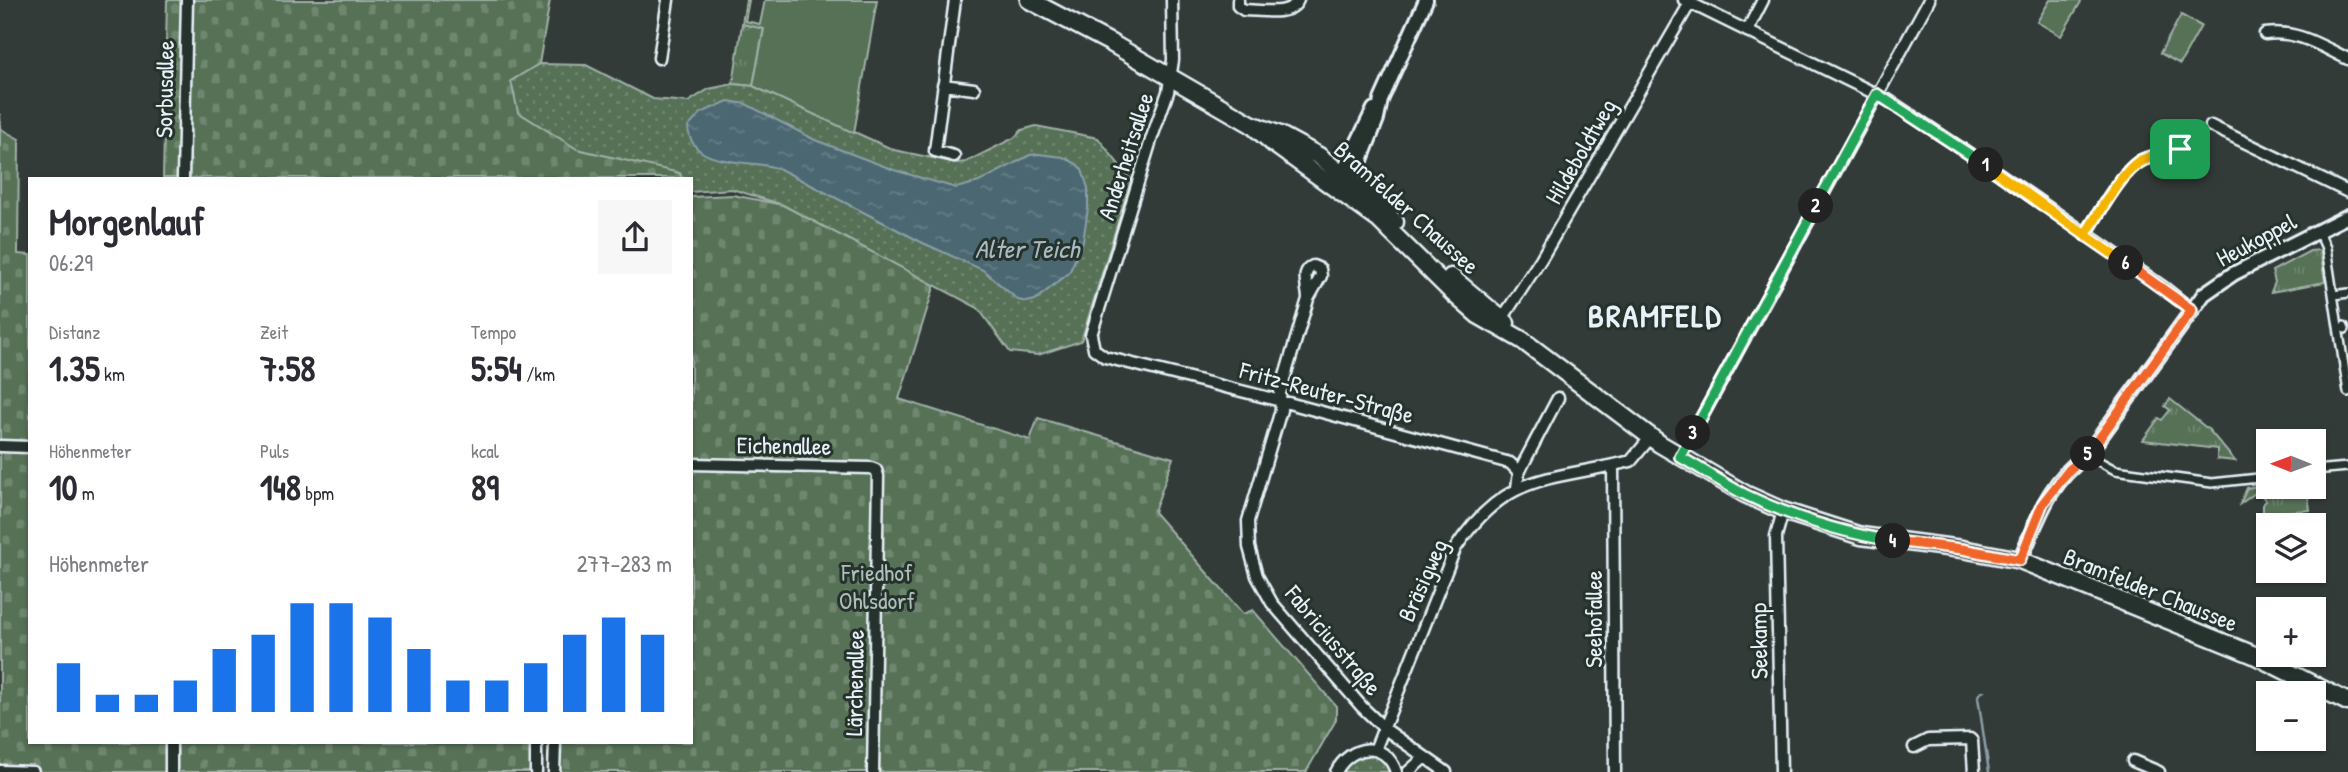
<!DOCTYPE html>
<html lang="de">
<head>
<meta charset="utf-8">
<style>
	body { margin:0; font-family:"Patrick Hand",sans-serif; background:#f7f7f7; color:#2b2b33; height:100vh; display:flex; flex-direction:column; font-size:26px; white-space:nowrap }
	* { box-sizing:border-box; margin:0 }
	p { font-size:23px; color:#7c7c81 }
	.icon { flex:none; width:38px; height:38px; fill:none; stroke:currentColor; stroke-width:2; stroke-linecap:round; stroke-linejoin:round }
	.map { position:relative; flex:1; overflow:hidden }
	.drawer { position:absolute; left:28px; top:177px; width:665px; height:567px; display:flex; flex-direction:column; background:#fff; border-radius:0px; box-shadow:0 2px 5px #0004 }
	.drawer>* { flex:none }
	.needle { width:46px; rotate:271deg }
	.buttons { position:absolute; left:2256px; top:429px; display:grid; gap:14px }
	.buttons a { display:grid; place-items:center; width:70px; height:70px; border-radius:0px; background:#fff; box-shadow:0 2px 5px #0004; font-size:35px }
	.pin { position:absolute; display:grid; place-items:center; width:60px; height:60px; color:#fff; margin:-30px; border-radius:14px; box-shadow:0 4px 10px #0006 }
	.km { position:absolute; width:35px; height:35px; margin:-18px; border-radius:50%; background:#222; color:#fff; font-size:19px; line-height:35px; text-align:center }
	.round { display:grid; place-items:center; flex:none; width:74px; height:74px; border-radius:0px; background:#f7f7f7 }
	.summary { display:flex; align-items:center; justify-content:space-between; height:119px; padding:0 21px }
	h1 { font-size:38px; font-weight:700; line-height:52px }
	.metrics { display:grid; grid-template-columns:repeat(3,1fr); gap:10px; height:119px; padding:7px 21px }
	.metrics div { display:grid; align-content:center }
	.metrics b { font-size:35px; font-weight:700 }
	.metrics small { font-size:19px; font-weight:400 }
	.metrics p { font-size:19px }
	.chart { height:196px; padding:14px 21px }
	.chart p { display:flex; justify-content:space-between }
	.chart svg { width:100%; height:126px; margin-top:7px; stroke:#1a73e8; stroke-width:6 }
	.map>svg:first-child { display:block }
	.grass { fill:url(#grass-tufts); stroke:#a0b1a8; stroke-width:2 }
	.cemetery { fill:url(#cemetery-stones); stroke:#a0b1a8; stroke-width:2 }
	.park { fill:url(#park-dots); stroke:#a0b1a8; stroke-width:2 }
	.garden { fill:#577157; stroke:#a0b1a8; stroke-width:2 }
	.water { fill:url(#water-ripples); stroke:#8a9fa8; stroke-width:2 }
	.lines { fill:none; stroke-linecap:round; stroke-linejoin:round }
	.stream { stroke:#8a9fa8; stroke-width:2.5 }
	.pedestrian-casing { stroke:#e8f1f8; stroke-width:12 }
	.minor-casing { stroke:#e8f1f8; stroke-width:15 }
	.tertiary-casing { stroke:#e8f1f8; stroke-width:18 }
	.primary-casing { stroke:#e8f1f8; stroke-width:21 }
	.pedestrian { stroke:#26332d; stroke-width:7 }
	.minor { stroke:#26332d; stroke-width:10 }
	.tertiary { stroke:#26332d; stroke-width:12 }
	.primary { stroke:#26332d; stroke-width:16 }
	.split-1-casing { stroke:#fff; stroke-width:14 }
	.split-2-casing { stroke:#fff; stroke-width:14 }
	.split-3-casing { stroke:#fff; stroke-width:14 }
	.split-4-casing { stroke:#fff; stroke-width:14 }
	.split-5-casing { stroke:#fff; stroke-width:14 }
	.split-6-casing { stroke:#fff; stroke-width:14 }
	.split-7-casing { stroke:#fff; stroke-width:14 }
	.split-1 { stroke:#f5b400; stroke-width:9 }
	.split-2 { stroke:#22a559; stroke-width:9 }
	.split-3 { stroke:#22a559; stroke-width:9 }
	.split-4 { stroke:#22a559; stroke-width:9 }
	.split-5 { stroke:#f0652b; stroke-width:9 }
	.split-6 { stroke:#f0652b; stroke-width:9 }
	.split-7 { stroke:#f5b400; stroke-width:9 }
	.labels { text-anchor:middle; dominant-baseline:central; stroke-width:6; stroke-linejoin:round; paint-order:stroke }
	.street-label { font-size:24px; fill:#e8f1f8; stroke:#26332d }
	.park-label { font-size:24px; fill:#aebeb8; stroke:#26332d }
	.water-label { font-size:26px; font-style:italic; fill:#aabac2; stroke:#26332d }
	.district-label { font-size:32px; font-weight:bold; letter-spacing:2px; fill:#e8f1f8; stroke:#26332d }
</style>
</head>
<body>
<div class="map">
<svg width="2348" height="772" viewBox="0 0 2348 772">
	<defs>
		<pattern id="grass-tufts" width="24" height="20" patternUnits="userSpaceOnUse" patternTransform="scale(1.75)"><rect width="24" height="20" fill="#577157"/><path d="M3 7l-1-3M5 7V3M7 7l1-3M15 17l-1-3M17 17v-4M19 17l1-3" fill="none" stroke="#6f8670"/></pattern>
		<pattern id="cemetery-stones" width="16" height="16" patternUnits="userSpaceOnUse" patternTransform="scale(1.75)"><rect width="16" height="16" fill="#577157"/><path d="M2 7V4a2 2 0 0 1 4 0v3zM10 15v-3a2 2 0 0 1 4 0v3z" fill="#6f8670"/></pattern>
		<pattern id="park-dots" width="8" height="8" patternUnits="userSpaceOnUse" patternTransform="scale(1.75)"><rect width="8" height="8" fill="#577157"/><path d="M2 2h.1M6 6h.1" fill="none" stroke="#6f8670" stroke-width="1.8" stroke-linecap="round"/></pattern>
		<pattern id="water-ripples" width="26" height="14" patternUnits="userSpaceOnUse" patternTransform="scale(1.75)"><rect width="26" height="14" fill="#4c6872"/><path d="M2 4q2-2 4 0t4 0M15 11q2-2 4 0t4 0" fill="none" stroke="#667e87"/></pattern>
	</defs>
	<rect width="100%" height="100%" fill="#333b38"/>
	<filter id="ink" filterUnits="userSpaceOnUse"><feTurbulence type="fractalNoise" baseFrequency=".0143" numOctaves="2"/><feDisplacementMap in="SourceGraphic" scale="14" xChannelSelector="R" yChannelSelector="G"/><feConvolveMatrix kernelMatrix="1 2 1 2 8 2 1 2 1" color-interpolation-filters="sRGB"/></filter>
	<g filter="url(#ink)">
		<path class="grass" d="M742,24L764,28L753,86L733,84Z
			M2320,250L2325,282L2271,292L2275,282L2272,271L2310,251Z
			M2170,399L2209,430L2235,461L2217,459V449L2143,440L2159,418L2162,420L2170,410L2165,406Z
			M2268,484V486L2307,487L2310,510L2263,513V504L2266,501L2258,491L2240,504L2247,488Z"/>
		<path class="cemetery" d="M167,0H550L539,64L511,81L622,156L680,173L681,178H163Z
			M0,114L1,129L19,139L18,254L30,255V742H540L539,772H0Z
			M733,195L783,205L935,284L899,399L1030,440L1038,418L1173,458L1154,512L1243,614L1253,610L1336,706V720L1306,772H550V742H691V197Z"/>
		<path class="park" d="M539,64L586,65L653,99L688,102L709,89L733,84L753,86L894,150L957,163L966,162L1014,138L1022,130L1036,126L1098,138L1131,180L1081,341L1038,355L1010,352L978,308L783,205L732,189L691,192V178H682L680,173L577,149L518,112L511,81Z
			M1367,754C1378,756 1387,761 1392,772H1343C1349,761 1354,757 1367,754Z"/>
		<path class="garden" d="M746,0H749L745,21L760,24L765,0H877L854,133L753,86L764,29L742,24Z
			M2050,0H2082L2061,36L2037,22Z
			M2181,15L2201,26L2180,64L2160,53Z"/>
		<path class="water" d="M728,101L746,104L815,140L894,170L956,188L979,182L1030,155L1039,154L1063,157L1077,164L1082,170L1088,188V208L1083,242L1069,273L1035,300L1027,302L1018,300L983,270L923,243L780,169C752,158 691,171 688,127L701,113Z"/>
		<g class="lines">
			<path class="stream" d="M1984,691L1979,694L1978,697L1989,772"/>
			<g class="pedestrian-casing">
				<path id="pedestrian" d="M2318,230L2326,248L2348,392
					M2334,295L2348,293
					M2344,326L2345,329
					M2087,455L2115,470L2212,483L2268,477
					M2314,470L2348,467"/>
			</g>
			<g class="minor-casing">
				<path id="minor" d="M1172,0L1173,60L1168,92L1152,137L1091,335L1094,349L1105,357L1281,401L1510,463L1519,472L1517,488
					M1238,0V6L1244,10C1260,10 1291,17 1298,0
					M1684,0L1888,100L1988,166L2163,287L2192,310
					M1747,31L1763,0
					M2265,34C2296,29 2321,46 2348,59
					M659,58L668,0
					M943,85L974,89
					M2211,126L2348,192
					M954,156L935,151L955,0
					M183,178L187,0
					M2085,235C2099,215 2127,157 2153,157C2160,157 2168,161 2175,162L2179,160L2182,154L2180,149L2173,146L2154,157
					M1313,266L1320,269L1321,276L1308,299C1308,287 1300,271 1313,266Z
					M1308,299L1280,393L1281,410L1248,521L1249,547L1257,576L1272,603L1362,707L1385,729L1446,772
					M1502,319L1541,259L1690,3
					M0,446L30,447
					M1680,457L1929,0
					M691,464L871,468L876,470L878,476L873,772
					M1613,466L1615,772
					M1519,472L1558,398
					M1914,747L1928,740L1970,739L1972,741L1974,772
					M1375,750L1455,549C1506,471 1551,481 1631,461L1650,438
					M2133,761L2159,772
					M0,771L33,772
					M171,772V742
					M536,772V742
					M554,772L555,742
					M1336,772C1350,745 1385,739 1396,772
					M1408,772L1425,757
					M1781,772L1776,536L1783,511"/>
			</g>
			<g class="tertiary-casing">
				<path id="tertiary" d="M1339,180L1374,109
					M1345,184L1351,181L1359,165L1377,119L1381,100L1426,0
					M2020,560C2038,519 2048,482 2087,455L2204,294L2233,274L2348,216"/>
			</g>
			<g class="primary-casing">
				<path id="primary" d="M1029,0L1111,43L1251,124L1280,135L1319,156L1357,186L1395,222
					M1251,124L1274,144L1379,220L1454,294L1478,315L1522,340L1660,444L1745,494L1783,511L1861,536L1962,549L2020,560L2254,655L2348,702
					M1451,277L1506,323"/>
			</g>
			<use href="#pedestrian" class="pedestrian"/>
			<use href="#minor" class="minor"/>
			<use href="#tertiary" class="tertiary"/>
			<use href="#primary" class="primary"/>
		</g>
	</g>
	<g class="lines" filter="url(#ink)">
		<g class="split-1-casing">
			<path id="split-1" d="M1986,165L2085,235C2097,217 2123,169 2141,160C2151,156 2161,153 2171,147L2180,149"/>
		</g>
		<g class="split-2-casing">
			<path id="split-2" d="M1816,206L1877,94L1986,165"/>
		</g>
		<g class="split-3-casing">
			<path id="split-3" d="M1693,433L1816,206"/>
		</g>
		<g class="split-4-casing">
			<path id="split-4" d="M1693,433L1680,457C1702,469 1724,484 1746,495C1792,517 1843,533 1893,541"/>
		</g>
		<g class="split-5-casing">
			<path id="split-5" d="M1893,541L1962,549L2020,560L2043,503L2069,470L2088,454"/>
		</g>
		<g class="split-6-casing">
			<path id="split-6" d="M2088,454L2192,310L2126,263"/>
		</g>
		<g class="split-7-casing">
			<path id="split-7" d="M2126,263L2085,235C2100,214 2124,162 2151,158C2159,156 2168,162 2177,162L2181,156L2180,149"/>
		</g>
		<use href="#split-1" class="split-1"/>
		<use href="#split-2" class="split-2"/>
		<use href="#split-3" class="split-3"/>
		<use href="#split-4" class="split-4"/>
		<use href="#split-5" class="split-5"/>
		<use href="#split-6" class="split-6"/>
		<use href="#split-7" class="split-7"/>
	</g>
	<g class="labels">
		<g class="street-label">
			<text transform="translate(164 89) rotate(-89)">Sorbusallee</text>
			<text transform="translate(1580 151) rotate(-60)">Hildeboldtweg</text>
			<text transform="translate(1125 156) rotate(-72)">Anderheitsallee</text>
			<text transform="translate(1407 207) rotate(42)">Bramfelder Chaussee</text>
			<text transform="translate(2256 239) rotate(-28)">Heukoppel</text>
			<text transform="translate(1327 392) rotate(15)">Fritz-Reuter-Straße</text>
			<text transform="translate(784 445) rotate(1)">Eichenallee</text>
			<text transform="translate(1422 580) rotate(-66)">Bräsigweg</text>
			<text transform="translate(2151 589) rotate(22)">Bramfelder Chaussee</text>
			<text transform="translate(1593 619) rotate(-90)">Seehofallee</text>
			<text transform="translate(1334 640) rotate(50)">Fabriciusstraße</text>
			<text transform="translate(1758 641) rotate(-91)">Seekamp</text>
			<text transform="translate(854 683) rotate(-89)">Lärchenallee</text>
		</g>
		<g class="park-label">
			<text x="877" y="572">Friedhof<tspan x="877" dy="28">Ohlsdorf</tspan></text>
		</g>
		<g class="water-label">
			<text x="1027" y="248">Alter Teich</text>
		</g>
		<g class="district-label">
			<text x="1655" y="315">BRAMFELD</text>
		</g>
	</g>
</svg>
<div class="buttons">
<a><svg class="needle" viewBox="-14 -14 28 28"><path d="M0-13l5 13h-10z" fill="#e53935"/><path d="M0 13l5-13h-10z" fill="#7c7c81"/></svg></a>
<a><svg class="icon" aria-label="layers" viewBox="0 0 24 24"><path d="M12 4l9 5-9 5-9-5zM3 14l9 5 9-5"/></svg></a>
<a>+</a>
<a>−</a>
</div>
<div class="pin" style="left:2180px;top:149px;background:#1e9e55"><svg class="icon" aria-label="arrive" viewBox="0 0 24 24"><path d="M6 21V4h12l-3 4 3 4H6"/></svg></div>
<b class="km" style="left:1986px;top:165px">1</b>
<b class="km" style="left:1816px;top:206px">2</b>
<b class="km" style="left:1693px;top:433px">3</b>
<b class="km" style="left:1893px;top:541px">4</b>
<b class="km" style="left:2088px;top:454px">5</b>
<b class="km" style="left:2126px;top:263px">6</b>
<section class="drawer">
<div class="summary"><div><h1>Morgenlauf</h1><p>06:29</p></div><a class="round"><svg class="icon" aria-label="share" viewBox="0 0 24 24"><path d="M12 15V3M7 8l5-5 5 5M5 13v7h14v-7"/></svg></a></div>
<div class="metrics">
<div><p>Distanz</p><b>1.35<small> km</small></b></div>
<div><p>Zeit</p><b>7:58</b></div>
<div><p>Tempo</p><b>5:54<small> /km</small></b></div>
</div>
<div class="metrics">
<div><p>Höhenmeter</p><b>10<small> m</small></b></div>
<div><p>Puls</p><b>148<small> bpm</small></b></div>
<div><p>kcal</p><b>89</b></div>
</div>
<div class="chart"><p><span>Höhenmeter</span>277–283 m</p>
<svg viewBox="0 0 160 44" preserveAspectRatio="none"><path d="M5 44V27M15 44V38M25 44V38M35 44V33M45 44V22M55 44V17M65 44V6M75 44V6M85 44V11M95 44V22M105 44V33M115 44V33M125 44V27M135 44V17M145 44V11M155 44V17"/></svg>
</div>
</section>
</div>
</body>
</html>
